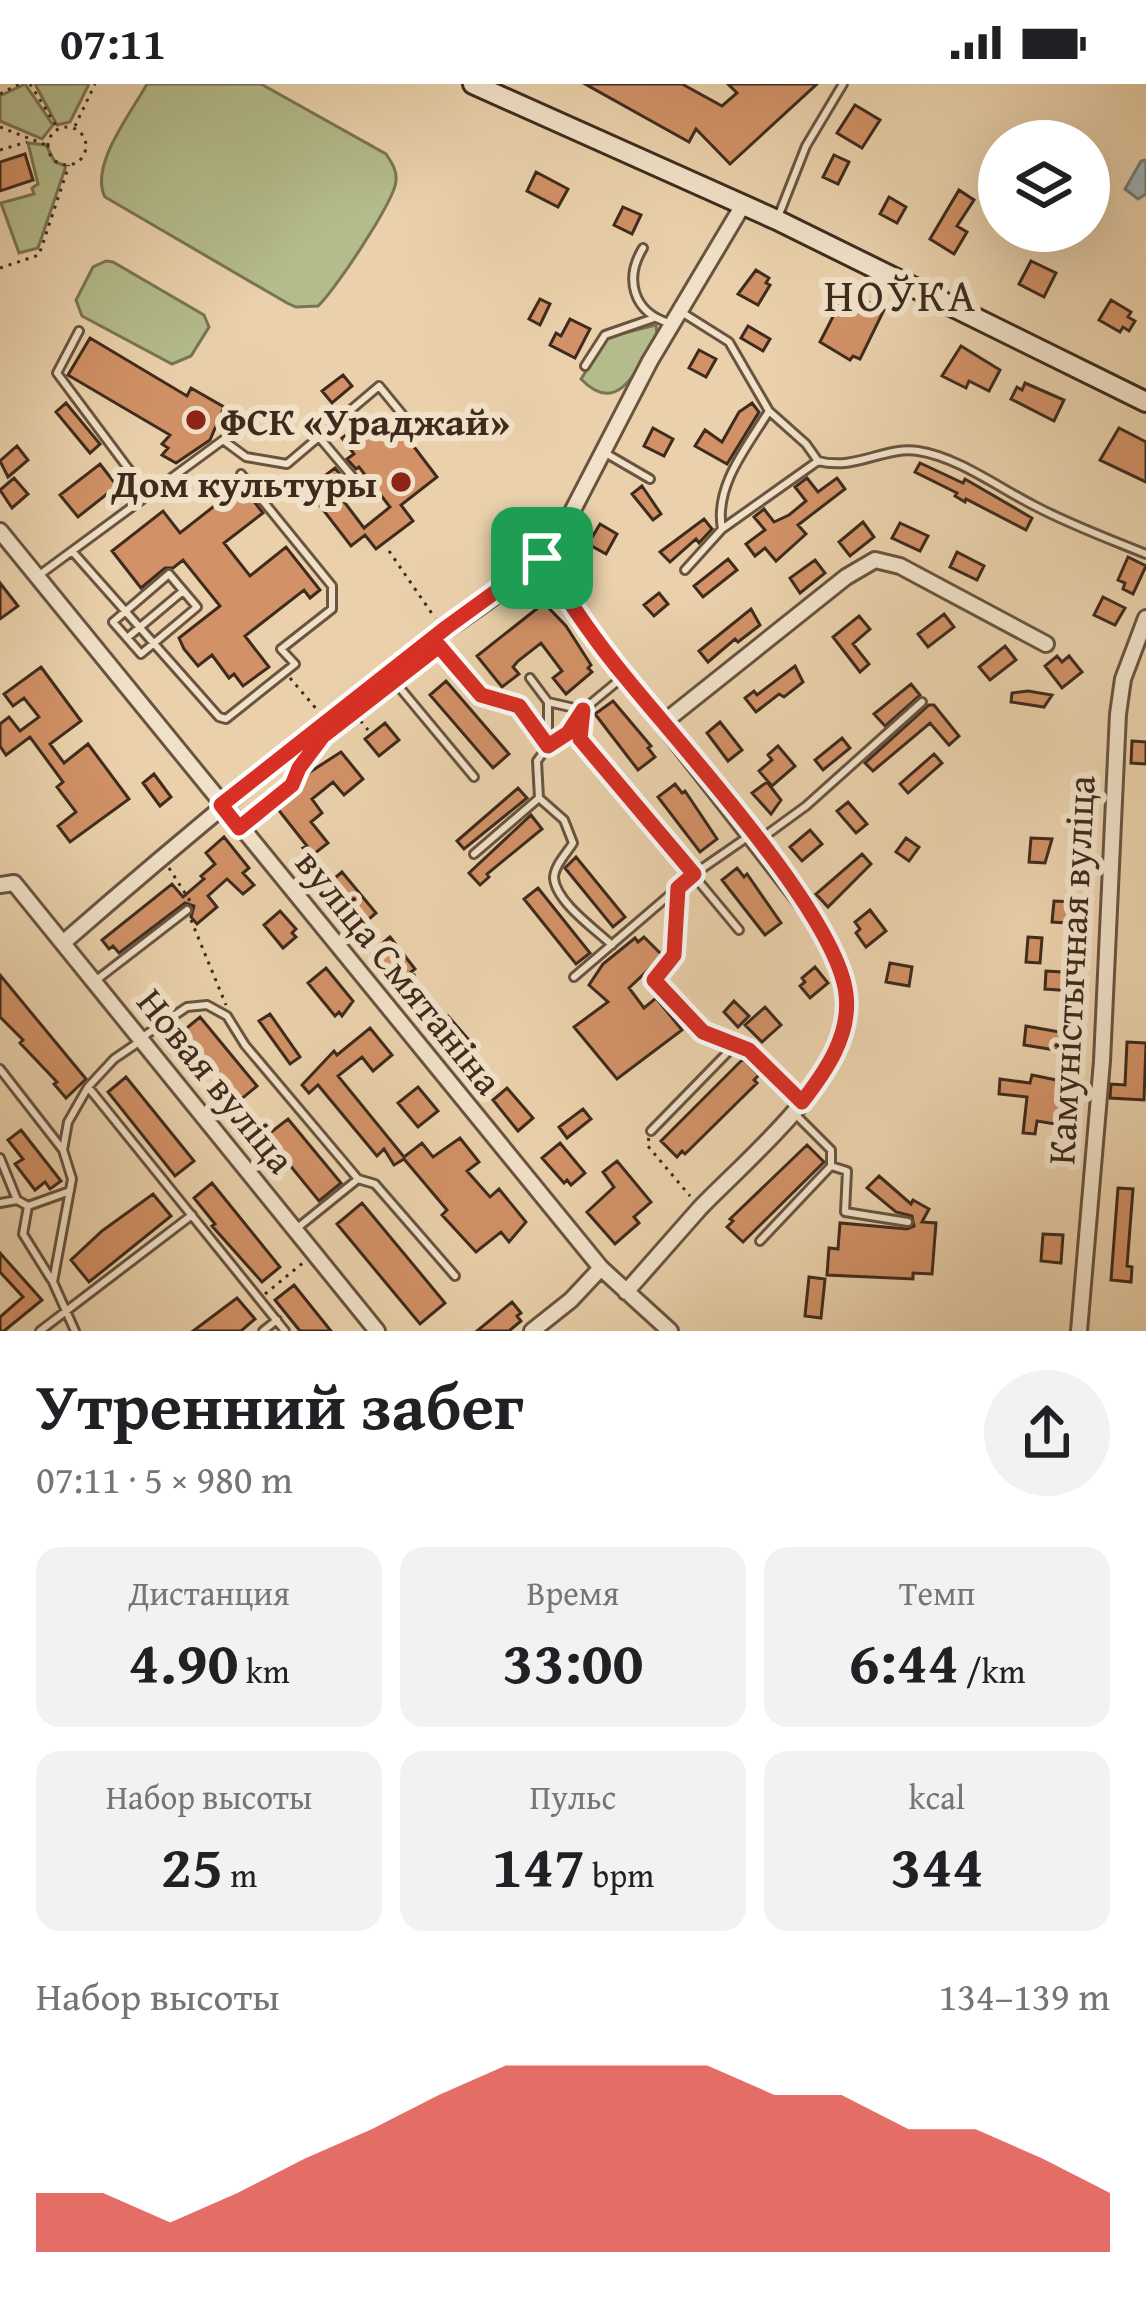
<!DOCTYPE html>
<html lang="ru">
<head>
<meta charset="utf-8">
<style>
	body { margin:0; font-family:"Gentium Book Plus",serif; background:#f2f2f2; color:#202124; height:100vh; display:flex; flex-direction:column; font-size:45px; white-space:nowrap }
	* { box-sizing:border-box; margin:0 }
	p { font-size:39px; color:#757577 }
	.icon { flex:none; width:66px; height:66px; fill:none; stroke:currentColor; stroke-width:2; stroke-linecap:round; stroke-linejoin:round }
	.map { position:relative; height:1247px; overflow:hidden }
	.side { display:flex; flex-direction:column; background:#fff; flex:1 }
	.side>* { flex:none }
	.buttons { position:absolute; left:978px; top:36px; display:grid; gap:24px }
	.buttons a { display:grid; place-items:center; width:132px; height:132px; border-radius:50%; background:#fff; box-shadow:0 12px 48px #0002; font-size:60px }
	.pin { position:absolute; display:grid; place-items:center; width:102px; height:102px; color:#fff; margin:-51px; border-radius:24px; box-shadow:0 6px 18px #0006 }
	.round { display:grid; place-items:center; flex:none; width:126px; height:126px; border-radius:63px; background:#f2f2f2 }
	.head { display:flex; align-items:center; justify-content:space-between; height:204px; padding:0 36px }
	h1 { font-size:66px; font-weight:800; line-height:90px }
	.metrics { display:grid; grid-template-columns:repeat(3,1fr); gap:18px; height:204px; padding:12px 36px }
	.metrics div { display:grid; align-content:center; border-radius:24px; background:#f2f2f2; text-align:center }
	.metrics b { font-size:60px; font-weight:800 }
	.metrics small { font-size:33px; font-weight:400 }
	.metrics p { font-size:33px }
	.chart { height:336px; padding:24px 36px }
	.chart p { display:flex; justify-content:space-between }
	.chart svg { width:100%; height:216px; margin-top:12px; fill:#d93025; opacity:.7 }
	.status { display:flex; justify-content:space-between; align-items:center; height:84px; padding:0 60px; background:#fff; direction:ltr }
	.status svg { height:33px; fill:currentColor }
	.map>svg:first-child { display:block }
	.green { fill:#b4bc8b; stroke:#797454; stroke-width:3 }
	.water { fill:#9eb4b5; stroke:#787d78; stroke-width:3 }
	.building { fill:#d29167; stroke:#3e2b1d; stroke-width:3 }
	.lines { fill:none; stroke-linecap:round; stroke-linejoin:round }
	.service-casing { stroke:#695440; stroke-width:12 }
	.minor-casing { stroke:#695440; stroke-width:20 }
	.secondary-casing { stroke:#3e2b1d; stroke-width:24 }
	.path { stroke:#3e2b1d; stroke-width:3; stroke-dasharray:3 6; stroke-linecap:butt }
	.service { stroke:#f1e1c8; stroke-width:6 }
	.minor { stroke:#f1e1c8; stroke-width:14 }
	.secondary { stroke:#f1e1c8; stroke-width:18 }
	.route-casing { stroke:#fff; stroke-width:24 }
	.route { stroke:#d93025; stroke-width:15 }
	.poi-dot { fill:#8f2418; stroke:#f1e1c8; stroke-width:4.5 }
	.labels { text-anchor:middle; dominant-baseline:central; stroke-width:12; stroke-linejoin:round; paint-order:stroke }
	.poi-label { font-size:39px; font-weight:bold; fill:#3e2b1d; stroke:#f1e1c8; text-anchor:start }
	.street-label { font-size:39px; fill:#3e2b1d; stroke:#f1e1c8 }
	.quarter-label { font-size:45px; letter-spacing:3px; fill:#3e2b1d; stroke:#f1e1c8 }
</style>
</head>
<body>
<div class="status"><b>07:11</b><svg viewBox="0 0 49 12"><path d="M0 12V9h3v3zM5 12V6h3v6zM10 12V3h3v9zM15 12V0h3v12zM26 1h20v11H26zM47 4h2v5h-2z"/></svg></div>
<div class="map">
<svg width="1146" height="1247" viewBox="0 0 1146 1247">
	<rect width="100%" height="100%" fill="#ead1ab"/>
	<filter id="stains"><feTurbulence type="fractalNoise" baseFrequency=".00167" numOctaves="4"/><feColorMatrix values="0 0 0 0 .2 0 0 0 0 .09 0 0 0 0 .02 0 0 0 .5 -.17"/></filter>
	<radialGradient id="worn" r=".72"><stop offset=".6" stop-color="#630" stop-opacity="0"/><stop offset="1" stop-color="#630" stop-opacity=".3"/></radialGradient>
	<path class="green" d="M25,0L53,41L42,55L0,37V12Z
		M35,0H89L70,38L57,41Z
		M147,0H261L386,70C392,79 397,86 396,97C395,116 334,208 318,222L296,223L287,219L105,113C89,82 131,29 147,0Z
		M28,59L46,61L55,78L66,82L38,164L19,169L1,119L34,110L32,104L38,100Z
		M106,177L113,178L204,231L209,243L191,272L172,280L82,232L76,216L93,183Z
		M656,241L657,250C640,279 620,336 581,295L608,253Z"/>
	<path class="water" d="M1146,76V110L1138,115L1125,105L1141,77Z"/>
	<path class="building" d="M585,0H682L722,22L737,9L728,0H817L730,80L696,45L689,58Z
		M855,21L880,36L862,64L837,49Z
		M25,70L33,96L0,107V78Z
		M834,71L849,78L838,100L823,93Z
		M536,88L568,105L558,123L527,107Z
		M959,106L974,116L957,142L967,148L954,170L930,155Z
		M889,113L906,123L897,139L880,130Z
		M623,123L641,131L632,150L614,141Z
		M1031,177L1056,189L1044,213L1019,200Z
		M756,186L769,194L766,199L770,201L758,221L738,210Z
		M846,207L884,226L860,275L853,272L850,276L820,258Z
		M540,215L550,220L540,241L529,235Z
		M1111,216L1131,228L1128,233L1135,237L1129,247L1123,243L1120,248L1099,236Z
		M570,235L590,245L575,274L550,261L556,249L561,252Z
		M748,242L770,255L763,267L741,254Z
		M90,254L187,312L191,304L224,323L210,356L176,379L162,371L168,364L162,360L170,351L68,291Z
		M961,262L1000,286L989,307L969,297L966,304L942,292Z
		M699,266L716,275L706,293L689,284Z
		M343,291L352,302L332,319L322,307Z
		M1025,299L1064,316L1054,337L1011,315L1017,303L1022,306Z
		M66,319L100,360L90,369L56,328Z
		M752,319L759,328L727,380L695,362L705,346L722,358L739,328Z
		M366,336L372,344L383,336L389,344L396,339L437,393L401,421L413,437L376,465L365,451L351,462L307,405L335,384L344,395L333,403L364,444L390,423L359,383L356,385L347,375L354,370L342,354Z
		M653,344L673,355L664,372L644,362Z
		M1119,344L1146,358V398L1100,376Z
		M17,362L28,376L8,393L0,377Z
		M920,379L963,399L965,395L1032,434L1026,446L966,415L965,418L955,412L957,409L915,388Z
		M100,380L117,402L78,433L60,411Z
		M14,394L28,410L12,424L0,406Z
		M807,394L818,408L837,394L845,405L798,441L806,450L776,477L765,464L755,472L746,460L765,446L754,433L764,425L774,438L789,431L806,417L795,403Z
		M241,401L263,429L224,459L250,492L286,463L320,506L310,514L304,506L245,552L269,583L243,602L234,590L229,594L212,571L198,582L184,565L179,554L220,522L183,476L173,484H165L141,504L112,467L163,427L180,449Z
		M642,402L661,430L653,436L632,410Z
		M704,435L712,445L699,459L696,455L670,478L660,468Z
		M863,438L874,453L850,472L839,458Z
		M900,439L928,452L920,467L892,454Z
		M600,440L617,450L606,470L588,460Z
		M957,468L984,482L977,496L950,483Z
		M1128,473L1146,482L1133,510L1123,505L1125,499L1118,496Z
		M728,475L737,486L703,513L694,502Z
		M815,476L825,489L800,509L790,494Z
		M0,499L18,522L0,535Z
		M659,509L668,520L654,532L644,521Z
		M1103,513L1125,524L1115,541L1094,531Z
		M544,519L566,542L591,581L588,584L592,588L566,610L553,594L562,587L541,559L518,577L513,583L519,590L502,603L477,572Z
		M751,525L760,541L738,558L735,555L708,578L699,567Z
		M944,530L954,543L928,563L918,550Z
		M859,532L870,545L853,560L869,580L860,588L833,553Z
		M1005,562L1016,576L990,596L979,583Z
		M1057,572L1062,578L1069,572L1082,588L1062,604L1045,582Z
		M795,582L803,598L784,613L779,610L756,628L745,614L754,607L757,611Z
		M41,583L81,637L50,660L64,679L88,660L129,715L70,758L58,742L76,728L57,703L63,698L30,653L6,671L0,662V640L9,633L20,647L39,633L24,614L13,622L4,610Z
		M446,597L509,670L493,684L430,611Z
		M911,600L920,611L885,642L874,630Z
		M1028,607L1052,611L1044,623L1011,618L1012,609Z
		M613,617L651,662L648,664L655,673L638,686L595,630Z
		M929,621H934L959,652L949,661L930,639L873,687L865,679Z
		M720,638L742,666L728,677L707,649Z
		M385,639L399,656L379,672L365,655Z
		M842,654L850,664L823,686L815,676Z
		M1132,657L1146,658V680L1131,679Z
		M778,662L795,682L772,702L759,687L772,676L768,671Z
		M341,668L363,695L344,711L333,698L312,715L322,729L311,738L328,759L310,773L303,764L307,762L277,724L302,704L296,697Z
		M934,670L942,679L908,709L900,700Z
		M154,690L171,713L160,722L143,699Z
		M767,698L781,716L771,730L752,709Z
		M675,700L682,709L685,707L717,755L700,768L658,713Z
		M518,704L527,714L464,765L457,757Z
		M848,718L867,740L856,749L837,727Z
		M531,731L542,745L487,790L489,793L480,801L469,789Z
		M810,746L822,760L802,777L790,763Z
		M224,753L249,784L243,789L254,801L243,810L227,795L208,812L217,823L197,840L191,833L194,822L185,819L119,869L113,862L109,865L102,856L172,800L183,813L204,795L201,792L215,780L206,769Z
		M906,754L919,763L909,777L896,768Z
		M1031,754L1052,755L1045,779L1029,778Z
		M862,770L871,780L828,823L816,810Z
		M576,773L625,833L613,843L565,784Z
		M737,784L744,793L747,790L781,839L765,851L722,796Z
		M342,788L376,829L356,846L322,805Z
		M538,804L590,869L576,880L524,815Z
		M1054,817L1072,818L1067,839L1052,838Z
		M870,826L886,847L866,863L856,849L860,845L855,838Z
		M280,827L296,845L292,849L296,853L283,864L264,841Z
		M390,853L415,885L411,888L414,891L400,903L371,869Z
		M644,853L663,872L629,904L644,924L656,914L682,946L617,995L574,943L608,918L589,901L603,880L635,854L638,858Z
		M1028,853L1042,854L1040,879L1026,878Z
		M890,879L912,883L909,902L886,898Z
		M815,883L828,899L810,914L800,902L805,898L802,894Z
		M326,884L353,917L342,932L339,928L335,932L308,899Z
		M1046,887L1078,889L1077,902L1088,903L1085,920L1072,918L1073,907L1045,905Z
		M0,891L86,995L66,1014L54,1000L57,998L20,959L23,956L0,933Z
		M734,917L749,932L738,943L724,928Z
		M765,923L781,941L762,958L745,941Z
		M270,930L300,973L290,980L259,937Z
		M448,932L475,963L460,975L436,952L439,949L434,944Z
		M200,933L257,1002L239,1017L182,948Z
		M1026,942L1076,951L1074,969L1024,961Z
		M370,944L392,971L373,987L362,973L338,992L404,1073L422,1059L433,1073L460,1054L479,1078L467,1087L490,1113L499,1105L526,1138L509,1158L501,1148L476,1168L442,1131L447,1126L404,1075L394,1081L384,1065L377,1072L318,1001L309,1009L302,1001L334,967L337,971Z
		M1127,958L1146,959L1144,1016L1110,1014L1111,1000L1125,1001Z
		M743,975L759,991L754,996L757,999L685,1070L682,1067L677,1073L661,1057Z
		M1032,991L1071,999L1067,1042L1037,1037L1035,1050L1023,1049L1027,1013L999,1010L1000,995L1030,999Z
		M126,993L194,1077L175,1092L108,1008Z
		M418,1003L438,1027L418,1043L398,1019Z
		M507,1004L533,1034L518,1047L493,1016Z
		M583,1025L591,1035L567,1054L559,1043Z
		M288,1035L341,1099L319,1117L266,1052Z
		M21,1046L61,1097L50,1105L45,1098L35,1106L15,1080L23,1075L8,1056Z
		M560,1059L585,1089L571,1101L567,1096L564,1099L542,1074Z
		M807,1061L824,1078L743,1158L727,1143L733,1137L730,1135Z
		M617,1077L651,1118L634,1133L639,1139L615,1160L587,1128L614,1103L603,1088Z
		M879,1092L911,1120L913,1116L929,1125L922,1138L936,1139L932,1190L913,1189V1195L827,1191L829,1164L838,1165L840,1139L907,1145L914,1142L912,1132L896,1128L867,1104Z
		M212,1099L280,1183L262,1198L212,1142L215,1140L194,1114Z
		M1118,1104L1133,1105L1127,1182L1132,1183L1131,1198L1111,1196Z
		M153,1110L171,1132L89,1198L71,1176L102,1147Z
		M362,1119L445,1219L420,1240L337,1140Z
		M1043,1150L1063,1151L1061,1179L1041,1177Z
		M0,1169L42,1216L4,1247H0V1233L23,1213L0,1188Z
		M809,1193L825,1195L821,1234L805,1232Z
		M294,1201L331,1247H300L275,1216Z
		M237,1214L255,1235L241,1247H193Z
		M512,1218L521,1229L517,1232L521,1237L509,1247H477Z"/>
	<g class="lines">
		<g class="service-casing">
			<path id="service" d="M778,133L806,62L843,0
				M643,164C624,195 633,228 669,239
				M683,229L729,258L769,327L806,360L818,377
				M79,247L57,289L148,411
				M585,282L605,251L654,234
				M319,353L367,410
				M607,370L650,395
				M722,445L818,377C856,387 884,362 918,367C958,373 999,404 1035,422C1071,441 1109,455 1146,470
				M72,467L219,633L226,635L295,580L281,565L332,525V502L241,390
				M685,486L722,445C714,402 747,363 769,327
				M169,490L197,523L141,570L113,538Z
				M38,492L223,356L246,373L287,380L379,302L402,330
				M127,554L183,507
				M390,592L474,693
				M530,594L548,618L583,626
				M548,618V662
				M583,626L580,655L739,846
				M539,714L564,736L573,759C567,769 554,782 554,794C556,818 595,845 612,861
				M758,757L806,722L922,618
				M474,770L539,714L537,677L548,662L568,649L583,626L624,592
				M678,804L674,870L654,896L703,948L740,961
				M574,893L694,790L749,752
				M95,897L187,826
				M141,954L187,923L207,921L227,932L245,961L358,1095L375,1100L455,1192
				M0,985L63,1066
				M88,1003L285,1247
				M651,1047L731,965L740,961L802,1018
				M0,1074L17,1116
				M831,1082L847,1087L845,1128L908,1138
				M0,1119L17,1116L28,1122L70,1107
				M28,1122L23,1150L51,1195
				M296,1145L358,1095
				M760,1157L831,1082V1066L796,1031
				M40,1247L192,1131
				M75,1247L53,1198L72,1095L63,1066L68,1038L88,1003L114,975L139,958
				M263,1247L277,1236"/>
		</g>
		<g class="minor-casing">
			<path id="minor" d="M0,447L601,1184L670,1247
				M543,474L573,525L817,838C833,869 851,898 846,934C838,1001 745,1077 700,1124C675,1152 651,1180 626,1208
				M663,639L846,493L875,476L900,482L1046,560
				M0,801L14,799L377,1247
				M64,858C175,761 288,668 403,577C455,537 521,502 560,451L650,277L743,121
				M532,1247L571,1216L601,1184
				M1079,1247L1102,977L1118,630L1123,595L1146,534"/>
		</g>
		<g class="secondary-casing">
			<path id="secondary" d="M473,0L777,136L1146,318"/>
		</g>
		<path class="path" d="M30,0L57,43
			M0,10L19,0
			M75,42L95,0
			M48 62a19 19 0 1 1 38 0a19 19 0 1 1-38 0Z
			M0,43L46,61
			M0,66L27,58
			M0,184L39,171L69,81
			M389,467L435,534
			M441,564L481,611L519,622L539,649
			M290,594L319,628
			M355,630L368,646
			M253,733L293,701L309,671
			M169,784L190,817
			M191,836L226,921
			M649,1054L647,1061L690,1112
			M265,1210L304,1178"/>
		<use href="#service" class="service"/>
		<use href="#minor" class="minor"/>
		<use href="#secondary" class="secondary"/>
	</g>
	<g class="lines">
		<g class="route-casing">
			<path id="route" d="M542,474C568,517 595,557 627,595C681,662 837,831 846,910C851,951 826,987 802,1018L749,966L703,948L654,896L674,871L678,804L694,790L580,655L583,626L568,649L548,662L519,622L481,611L439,562L323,652L299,684L292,701L239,744L221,721L447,543Z"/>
		</g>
		<use href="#route" class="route"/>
	</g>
	<g class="poi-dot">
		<circle cx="196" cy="336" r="12"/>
		<circle cx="401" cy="398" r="12"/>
	</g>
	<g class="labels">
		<g class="poi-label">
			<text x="220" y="336">ФСК «Ураджай»</text>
			<text x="377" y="398" text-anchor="end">Дом культуры</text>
		</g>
		<g class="street-label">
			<text transform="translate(1070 886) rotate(-87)">Камуністычная вуліца</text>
			<text transform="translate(400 887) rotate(51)">вуліца Смятаніна</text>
			<text transform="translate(217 996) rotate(51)">Новая вуліца</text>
		</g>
		<g class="quarter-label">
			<text x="901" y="210">НОЎКА</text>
		</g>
	</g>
	<rect width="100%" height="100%" filter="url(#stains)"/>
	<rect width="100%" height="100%" fill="url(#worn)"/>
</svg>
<div class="buttons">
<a><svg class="icon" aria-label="layers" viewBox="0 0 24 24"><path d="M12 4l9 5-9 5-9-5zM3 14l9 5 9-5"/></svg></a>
</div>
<div class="pin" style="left:542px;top:474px;background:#1e9e55"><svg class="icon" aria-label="arrive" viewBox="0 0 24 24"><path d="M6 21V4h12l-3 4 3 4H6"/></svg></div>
</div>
<section class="side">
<div class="head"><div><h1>Утренний забег</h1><p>07:11 · 5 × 980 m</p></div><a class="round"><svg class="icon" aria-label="share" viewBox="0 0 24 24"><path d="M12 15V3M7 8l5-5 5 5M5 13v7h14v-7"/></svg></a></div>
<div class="metrics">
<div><p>Дистанция</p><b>4.90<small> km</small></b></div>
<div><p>Время</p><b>33:00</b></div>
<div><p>Темп</p><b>6:44<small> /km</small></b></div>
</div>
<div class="metrics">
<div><p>Набор высоты</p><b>25<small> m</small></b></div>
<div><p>Пульс</p><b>147<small> bpm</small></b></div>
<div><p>kcal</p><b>344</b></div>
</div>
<div class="chart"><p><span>Набор высоты</span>134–139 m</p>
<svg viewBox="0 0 160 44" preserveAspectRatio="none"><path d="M0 44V32L10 32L20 38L30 32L40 25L50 19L60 12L70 6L80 6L90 6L100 6L110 12L120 12L130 19L140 19L150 25L160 32V44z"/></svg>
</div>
</section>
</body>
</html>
